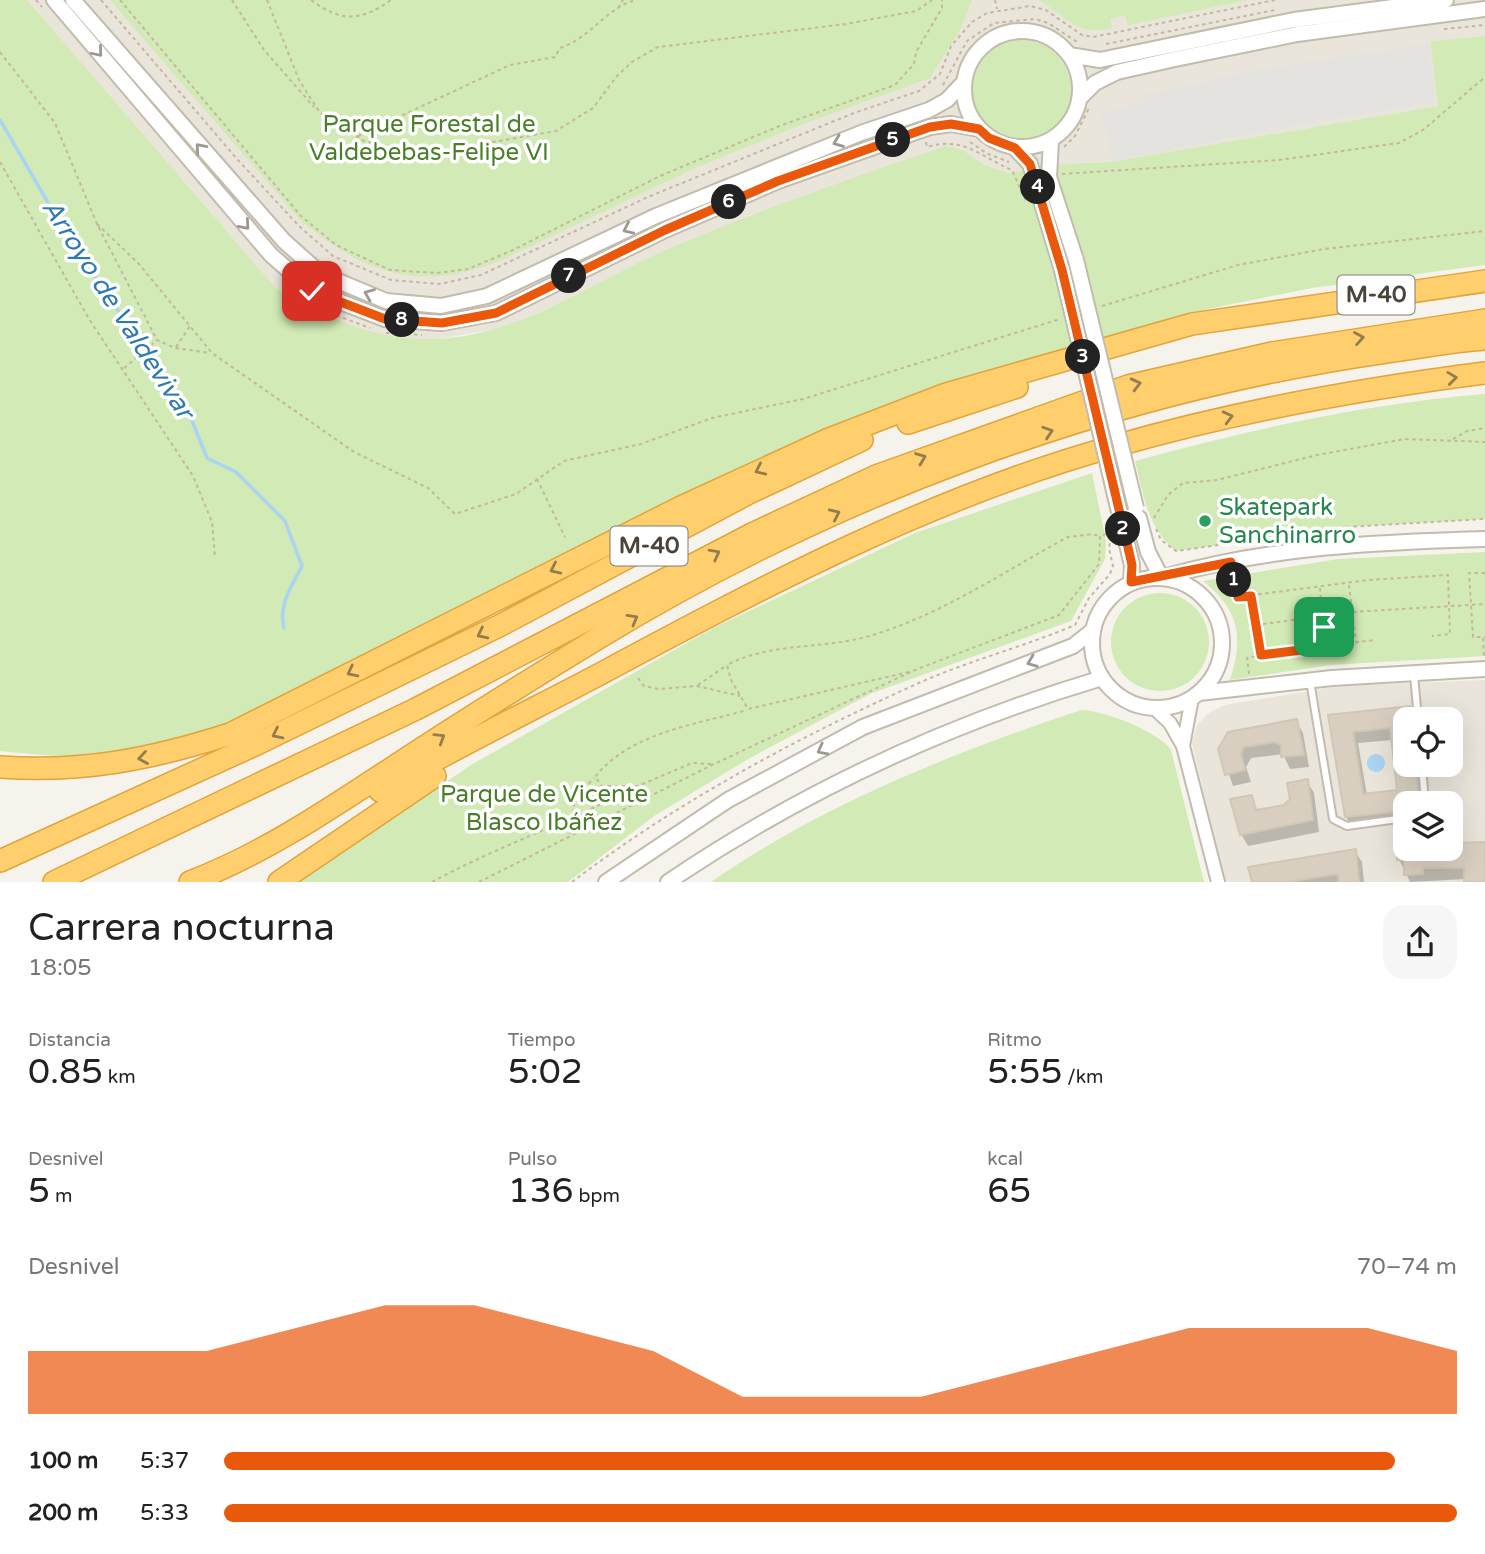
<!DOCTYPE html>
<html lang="es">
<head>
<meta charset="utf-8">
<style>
	body { margin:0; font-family:"Varela Round",sans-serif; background:#f6f6f6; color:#222; height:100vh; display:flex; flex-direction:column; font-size:26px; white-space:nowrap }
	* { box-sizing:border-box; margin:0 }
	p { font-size:23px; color:#767676 }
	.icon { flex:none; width:38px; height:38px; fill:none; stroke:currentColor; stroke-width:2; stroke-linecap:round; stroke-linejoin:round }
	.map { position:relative; height:882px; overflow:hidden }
	.details { display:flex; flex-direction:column; background:#fff; flex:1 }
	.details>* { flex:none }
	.fabs { position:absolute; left:1393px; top:707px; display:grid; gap:14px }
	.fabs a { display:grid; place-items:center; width:70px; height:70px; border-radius:14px; background:#fff; box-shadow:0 7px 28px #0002; font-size:35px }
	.pin { position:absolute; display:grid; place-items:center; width:60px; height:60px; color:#fff; margin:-30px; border-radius:14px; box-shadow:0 4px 10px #0006 }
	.km { position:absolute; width:35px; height:35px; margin:-18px; border-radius:50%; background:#222; color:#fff; font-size:19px; line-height:35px; text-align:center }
	.round { display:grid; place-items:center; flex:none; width:74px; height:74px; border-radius:21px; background:#f6f6f6 }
	.summary { display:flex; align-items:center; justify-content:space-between; height:119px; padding:0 28px }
	h1 { font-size:38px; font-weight:600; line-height:52px }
	.figures { display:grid; grid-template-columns:repeat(3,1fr); gap:10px; height:119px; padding:7px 28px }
	.figures div { display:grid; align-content:center }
	.figures b { font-size:35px; font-weight:600 }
	.figures small { font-size:19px; font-weight:400 }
	.figures p { font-size:19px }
	.chart { height:196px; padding:14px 28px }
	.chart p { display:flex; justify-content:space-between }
	.chart svg { width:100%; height:126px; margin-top:7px; fill:#ea580c; opacity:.7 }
	ul { padding:0 28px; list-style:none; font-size:23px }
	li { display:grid; grid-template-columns:112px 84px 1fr; align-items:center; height:52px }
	li i { height:18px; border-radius:9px; background:#ea580c }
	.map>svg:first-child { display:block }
	.residential { fill:#eae5da; fill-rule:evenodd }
	.green { fill:#d2eab5 }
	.parking { fill:#e5e3e0 }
	.water { fill:#a9d4f2 }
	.shadow { fill:#0003; fill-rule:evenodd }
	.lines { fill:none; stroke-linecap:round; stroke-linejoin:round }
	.stream { stroke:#a9d4f2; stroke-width:3.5 }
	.building { fill:#d8cfc1; stroke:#d3c7b4; stroke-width:2; fill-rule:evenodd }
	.service-casing { stroke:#c2bbae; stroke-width:10 }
	.minor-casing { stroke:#c2bbae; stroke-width:16 }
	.tertiary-casing { stroke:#c2bbae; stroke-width:18 }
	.motorway-casing { stroke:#e0a43c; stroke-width:24 }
	.path { stroke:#c4b79f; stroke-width:2; stroke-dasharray:3.5 3.5; stroke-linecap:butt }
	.service { stroke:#fff; stroke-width:6 }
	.minor { stroke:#fff; stroke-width:12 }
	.tertiary { stroke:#fff; stroke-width:14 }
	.motorway { stroke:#ffcf6e; stroke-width:21 }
	.tertiary-bridge-casing { stroke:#c2bbae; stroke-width:18; stroke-linecap:butt }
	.tertiary-bridge { stroke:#fff; stroke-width:14 }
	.oneway { stroke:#9c9892 }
	.oneway2 { stroke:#937c4e }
	.route-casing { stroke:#fff; stroke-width:14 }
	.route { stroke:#ea580c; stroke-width:9 }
	.leisure-dot { fill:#2e9e5b; stroke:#fff; stroke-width:2.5 }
	.labels { text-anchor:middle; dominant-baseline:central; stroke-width:7; stroke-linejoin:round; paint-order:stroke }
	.shield { fill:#fff; stroke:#817c74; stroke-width:2 }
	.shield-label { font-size:23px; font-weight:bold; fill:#4b4439 }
	.park-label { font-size:24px; fill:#4a7f2a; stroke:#fff }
	.leisure-label { font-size:24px; fill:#27864d; stroke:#fff; text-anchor:start }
	.water-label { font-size:26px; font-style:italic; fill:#2e7ab2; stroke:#fff }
</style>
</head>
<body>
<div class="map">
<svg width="1485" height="882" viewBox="0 0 1485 882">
	<rect width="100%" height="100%" fill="#f6f3ec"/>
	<path class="residential" d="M26,0H1485V36L1430,41L1439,106L1110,162L1063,164L1009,173L984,165L963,150L548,308L503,328L432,340L399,338L364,331L324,316L275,287Z
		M1485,680V882H1224L1192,743L1197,725L1209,713L1225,705L1340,686ZM1405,719H1451V765H1405ZM1405,803H1451V849H1405Z"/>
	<path class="green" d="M0,0H27L275,287C324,316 374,341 433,339C521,337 594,280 673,247C763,209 854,177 946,146L963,150L984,165L1009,173L1063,164L1110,162L1438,106L1430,41L1485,36V265L1312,288L1208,309L996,370L706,486L507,582L313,686L216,730L90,759L9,752L0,751Z
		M110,0H972L961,28L930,78L803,124L695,168L502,260C420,293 367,275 301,221Z
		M1039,0H1248L1128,25L1125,15L1110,19L1112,28C1077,37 1067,17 1039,0Z
		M971 90a50 50 0 1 1 100 0a50 50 0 1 1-100 0Z
		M1485,394V519L1346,527L1176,551C1148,529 1143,495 1135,461C1252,429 1364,404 1485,394Z
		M1092,473L1106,541L1105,559L1071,621L870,694L750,758L654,816L568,882H299L471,765L715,627L915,533Z
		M1485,552V656L1331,665L1230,680C1244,636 1239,610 1203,581L1338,559Z
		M1111 642a49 49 0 1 1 98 0a49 49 0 1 1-98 0Z
		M1081,710C1104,710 1159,732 1171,750L1204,882H711C823,804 953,753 1081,710Z"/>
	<path class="parking" d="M1428,44L1436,102L1274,129L1113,161L1101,113L1144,102V95L1262,69Z"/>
	<path class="water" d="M1367 763a9 9 0 1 1 18 0a9 9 0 1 1-18 0Z"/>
	<path class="shadow" d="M1410,708L1416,719H1405V765H1420L1424,803H1405V823L1353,829L1346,817L1330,717ZM1393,740L1399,791L1367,795L1358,743Z
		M1296,721L1303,733L1309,767L1290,769L1283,754L1251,758L1246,767L1251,782L1233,786L1220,749Z
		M1307,781L1314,793L1319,832L1248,846L1241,834L1251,797L1258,811L1285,806Z
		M1485,844V882H1466V879L1410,882L1399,859V845H1405V849H1451V845Z
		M1355,851L1362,862L1364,882H1254Z"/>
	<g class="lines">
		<path class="stream" d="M0,120L72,244L188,411L207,458L236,472L285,521L302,566C292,586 278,604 284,628"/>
	</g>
	<path class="building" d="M1410,706L1412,719H1405V765H1416L1419,803H1405V811L1345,817L1328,715ZM1390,728L1397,790L1363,794L1353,732Z
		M1297,719L1304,755L1281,757V745L1275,742L1244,747L1241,754L1245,770L1225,775L1218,749L1228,732Z
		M1308,779L1313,820L1240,835L1230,799L1252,795L1256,810L1284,805L1290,799L1287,783Z
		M1485,842V882H1464V868H1423V874L1404,875V860H1397V843H1405V849H1451V843Z
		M1356,849L1359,882H1339L1338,874L1287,882H1252L1248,867Z"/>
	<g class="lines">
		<g class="service-casing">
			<path id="service" d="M1414,675L1418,719
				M1310,681L1333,819L1347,826L1405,818
				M1422,765L1425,803"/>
		</g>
		<g class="minor-casing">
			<path id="minor" d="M1154,708L1170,723L1183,746L1218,882
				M1183,746L1192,698"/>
		</g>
		<g class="tertiary-casing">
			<path id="tertiary" d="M54,0L271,255L312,291L385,319L442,323L496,313L665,230L778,181L930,127L951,124L979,129
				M73,0L284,241L321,274L386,301L441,306L487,296L656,216L861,133L929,110L947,100L964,82
				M964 89a58 58 0 1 1 116 0a58 58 0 1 1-116 0Z
				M1069,55L1100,60L1294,20L1446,0
				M1079,99L1095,83L1117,72L1175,59L1297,34L1485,9
				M1051,140L1049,177L1076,260
				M1015,148L1030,164L1062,270
				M1139,518L1148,552L1161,577
				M1122,524L1132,565L1131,582
				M1164,577C1267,547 1378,542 1485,539
				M1092 643a65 65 0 1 1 130 0a65 65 0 1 1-130 0Z
				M1199,693L1332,678L1485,669
				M606,882L728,800L863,727L1073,646L1092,631
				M668,882C801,792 948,724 1102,678"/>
		</g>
		<g class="motorway-casing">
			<path id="motorway" d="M908,423L1017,387
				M0,767C82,773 152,759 230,734L681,507L829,439L946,394L1192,324L1485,281
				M380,791C452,749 528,712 602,673C766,585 934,496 1115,446C1237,411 1360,389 1485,373
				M0,861L257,744L501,625L749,493L862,440
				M54,882L416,709L754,533L876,476L1128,386L1272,353L1485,320
				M190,882C265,853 328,810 395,766C462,722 531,679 600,637C839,492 1109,392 1386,352C1419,348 1452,341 1485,339
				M279,882L435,776"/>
		</g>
		<path class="path" d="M36,0L42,7
			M101,0L237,159L299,226L333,256L391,280L439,284L481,275L648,197L854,113L919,91L940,74L951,46L972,22L987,13L1030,6L1046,10L1082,35L1093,37L1275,0
			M120,0L301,216L336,245L390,270L437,273L468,269L513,250L660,176L782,125L895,85L914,64L916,52L942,8V0
			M232,0L264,50L314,107
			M267,0L299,80L320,113L364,141L425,154L556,131L593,108L617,76L632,62L658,47L846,24L916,11L932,0
			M311,0C342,23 361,21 391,0
			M995,0L997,9
			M618,8L623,0
			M1444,29L1485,25
			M1106,44L1275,10
			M0,52L55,123L97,224L157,340L175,348L210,353
			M943,85L967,41L994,23L1035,19L1048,23L1077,42
			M358,136L510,65L555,57L560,48C592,37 607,7 636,0
			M926,142L927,147C964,136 979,156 1012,170L1027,203
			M970,142L986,153L1009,162
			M1064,147L1075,136L1089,108
			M0,162L89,319L193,476L212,522L215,557
			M1062,174L1279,160L1399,143L1423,130L1485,77
			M97,224L139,264L212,353L354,452L428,488L455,514L516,494L564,461L641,444L712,418L803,399L1060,319
			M1102,306L1238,265L1324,249L1485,231
			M330,313L370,328
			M386,333L422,335
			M176,347L190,326
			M124,368L157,340
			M1453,439L1467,431L1485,428
			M537,479L565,537
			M1154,518L1168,495L1183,483L1217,480L1317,455L1405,439L1485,442
			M1156,529L1161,540L1176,551L1346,527L1485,519
			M1485,573H1469L1473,637H1485
			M1233,576L1238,597L1368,580L1448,575L1450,634L1432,636
			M1349,585L1356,642
			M1320,588L1321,602
			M1251,597L1261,655L1374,640
			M1256,625L1352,612L1485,604
			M1324,627L1326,647
			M1483,638L1484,657
			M909,672L748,709L731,680L727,665C769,643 817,649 862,638C935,619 1003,572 1068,537L1093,534L1099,536
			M1249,674L1247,658L1260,655
			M638,678L644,686L658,689L697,686L740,696
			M698,685L727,665
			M711,764L692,763L638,786H602L595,777C631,732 695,725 747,710
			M570,834L575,798L594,778
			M432,882C498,846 570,822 637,786
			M479,882L714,764L915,670L1059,615L1099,564L1100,536L1109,533
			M572,882C676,803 791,741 910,687C963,662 1021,648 1075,625L1089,598L1110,574L1113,566L1109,548L1111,535"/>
		<use href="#service" class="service"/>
		<use href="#minor" class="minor"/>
		<use href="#tertiary" class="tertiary"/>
		<use href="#motorway" class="motorway"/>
		<g class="tertiary-bridge-casing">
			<path id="tertiary-bridge" d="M1076,260L1136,508
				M1062,270L1119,512"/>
		</g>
		<use href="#tertiary-bridge" class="tertiary-bridge"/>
	</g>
	<defs><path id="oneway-chevron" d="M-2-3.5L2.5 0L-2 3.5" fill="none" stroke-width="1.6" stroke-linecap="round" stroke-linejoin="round" transform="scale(1.75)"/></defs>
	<g class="oneway">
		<use href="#oneway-chevron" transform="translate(98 52) rotate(50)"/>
		<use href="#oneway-chevron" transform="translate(838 142) rotate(159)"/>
		<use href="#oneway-chevron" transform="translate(200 148) rotate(-131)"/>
		<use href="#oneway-chevron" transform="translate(245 225) rotate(49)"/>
		<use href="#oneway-chevron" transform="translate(628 229) rotate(155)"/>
		<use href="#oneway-chevron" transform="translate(369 294) rotate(-158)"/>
		<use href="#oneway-chevron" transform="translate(1032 662) rotate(159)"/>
		<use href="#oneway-chevron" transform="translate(822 750) rotate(152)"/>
	</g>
	<g class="oneway2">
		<use href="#oneway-chevron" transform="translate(1359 338) rotate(-10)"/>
		<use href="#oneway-chevron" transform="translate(1452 378) rotate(-7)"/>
		<use href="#oneway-chevron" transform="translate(1136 384) rotate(-14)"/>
		<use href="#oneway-chevron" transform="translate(1228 417) rotate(-14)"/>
		<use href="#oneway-chevron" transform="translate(1048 432) rotate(-18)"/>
		<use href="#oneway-chevron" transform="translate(921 458) rotate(-21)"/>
		<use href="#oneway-chevron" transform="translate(760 470) rotate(155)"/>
		<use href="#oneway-chevron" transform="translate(835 514) rotate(-25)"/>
		<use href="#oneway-chevron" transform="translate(715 554) rotate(-28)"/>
		<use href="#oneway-chevron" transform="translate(555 569) rotate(155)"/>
		<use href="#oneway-chevron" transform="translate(633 619) rotate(-29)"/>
		<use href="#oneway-chevron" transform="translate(482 634) rotate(154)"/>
		<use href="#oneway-chevron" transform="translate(352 672) rotate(153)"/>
		<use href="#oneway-chevron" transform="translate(277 734) rotate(154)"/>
		<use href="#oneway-chevron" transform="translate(440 738) rotate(-32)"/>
		<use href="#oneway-chevron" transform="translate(143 758) rotate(171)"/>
	</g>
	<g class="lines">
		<g class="route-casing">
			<path id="route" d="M312,291L385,319L442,323L496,313L665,230L778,181L930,127L951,124L979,129L989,138L1015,148L1030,164L1062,270L1127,543L1132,565L1131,582L1231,562L1238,597L1251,596L1261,655L1326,647L1324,627"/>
		</g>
		<use href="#route" class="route"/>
	</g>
	<circle class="leisure-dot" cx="1205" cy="521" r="7"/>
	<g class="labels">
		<g class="shield">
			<rect x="1337.5" y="275.5" width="77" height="39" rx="5"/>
			<rect x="610.5" y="526.5" width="77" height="39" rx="5"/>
		</g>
		<g class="shield-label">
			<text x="1376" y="295">M-40</text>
			<text x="649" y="546">M-40</text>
		</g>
		<g class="park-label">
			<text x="429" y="124">Parque Forestal de<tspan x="429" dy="28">Valdebebas-Felipe VI</tspan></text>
			<text x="544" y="794">Parque de Vicente<tspan x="544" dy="28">Blasco Ibáñez</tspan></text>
		</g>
		<g class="leisure-label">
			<text x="1219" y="507">Skatepark<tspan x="1219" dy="28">Sanchinarro</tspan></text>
		</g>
		<g class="water-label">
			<text transform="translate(118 309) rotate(57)">Arroyo de Valdevivar</text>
		</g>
	</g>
</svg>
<div class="fabs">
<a><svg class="icon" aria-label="locate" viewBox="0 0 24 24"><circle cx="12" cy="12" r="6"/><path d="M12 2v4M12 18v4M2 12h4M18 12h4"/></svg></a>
<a><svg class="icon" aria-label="layers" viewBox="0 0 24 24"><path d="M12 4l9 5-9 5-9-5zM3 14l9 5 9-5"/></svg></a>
</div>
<div class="pin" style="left:1324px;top:627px;background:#1e9e55"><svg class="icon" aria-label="arrive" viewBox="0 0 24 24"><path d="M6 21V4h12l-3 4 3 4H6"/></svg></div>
<div class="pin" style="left:312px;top:291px;background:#d93025"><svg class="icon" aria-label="check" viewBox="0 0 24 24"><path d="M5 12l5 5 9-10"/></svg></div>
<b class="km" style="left:1234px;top:580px">1</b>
<b class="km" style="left:1123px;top:529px">2</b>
<b class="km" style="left:1083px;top:357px">3</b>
<b class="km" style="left:1038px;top:187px">4</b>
<b class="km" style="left:893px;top:140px">5</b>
<b class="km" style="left:729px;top:202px">6</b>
<b class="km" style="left:569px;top:276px">7</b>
<b class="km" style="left:402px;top:320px">8</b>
</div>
<section class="details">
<div class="summary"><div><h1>Carrera nocturna</h1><p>18:05</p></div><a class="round"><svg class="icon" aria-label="share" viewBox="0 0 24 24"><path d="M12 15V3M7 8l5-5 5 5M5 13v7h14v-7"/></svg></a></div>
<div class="figures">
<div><p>Distancia</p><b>0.85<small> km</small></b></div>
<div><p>Tiempo</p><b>5:02</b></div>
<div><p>Ritmo</p><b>5:55<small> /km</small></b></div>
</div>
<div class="figures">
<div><p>Desnivel</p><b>5<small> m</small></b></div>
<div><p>Pulso</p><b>136<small> bpm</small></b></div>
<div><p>kcal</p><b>65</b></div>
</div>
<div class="chart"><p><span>Desnivel</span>70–74 m</p>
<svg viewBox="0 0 160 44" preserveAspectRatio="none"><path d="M0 44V22L10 22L20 22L30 14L40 6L50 6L60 14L70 22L80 38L90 38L100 38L110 30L120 22L130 14L140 14L150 14L160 22V44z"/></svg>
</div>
<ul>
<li><b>100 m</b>5:37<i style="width:95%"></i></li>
<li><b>200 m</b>5:33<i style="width:100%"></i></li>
</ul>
</section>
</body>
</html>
